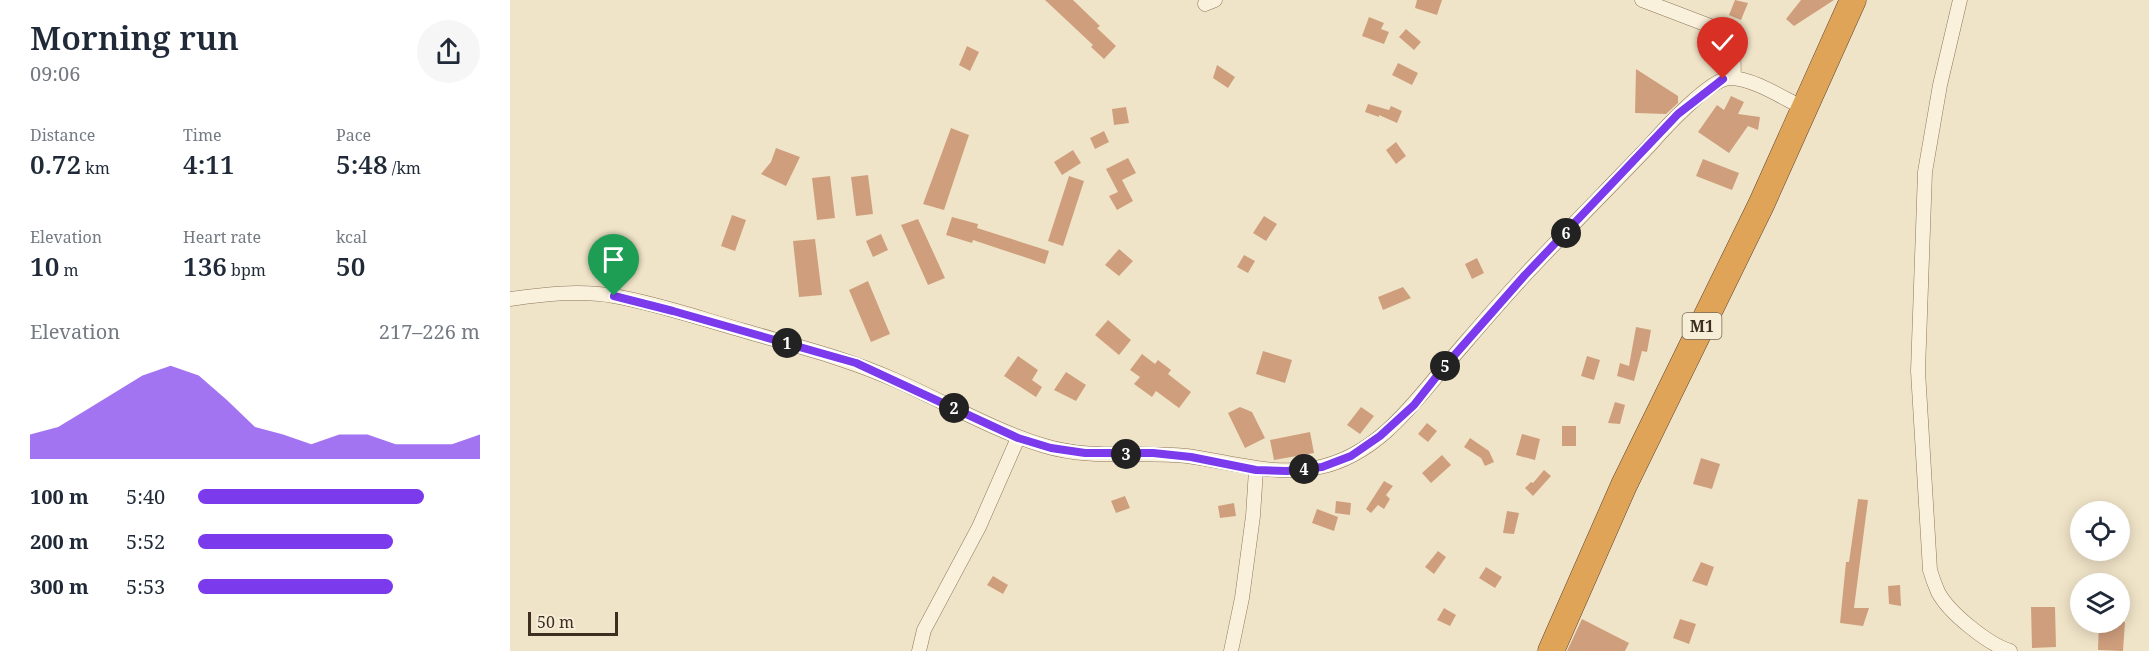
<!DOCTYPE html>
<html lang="en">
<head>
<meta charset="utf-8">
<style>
	body { margin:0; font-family:"Noto Serif",serif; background:#f6f6f7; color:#1f2937; height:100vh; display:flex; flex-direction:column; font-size:22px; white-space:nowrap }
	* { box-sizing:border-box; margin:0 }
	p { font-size:20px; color:#747a83 }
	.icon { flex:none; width:33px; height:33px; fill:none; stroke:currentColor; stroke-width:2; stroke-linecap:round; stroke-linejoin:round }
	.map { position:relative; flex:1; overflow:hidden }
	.drawer { display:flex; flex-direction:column; background:#fff; width:510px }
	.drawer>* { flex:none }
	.fabs { position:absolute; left:1560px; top:501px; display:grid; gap:12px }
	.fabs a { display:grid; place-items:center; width:60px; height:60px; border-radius:50%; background:#fff; box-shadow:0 3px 15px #0003; font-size:30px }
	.scale { position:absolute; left:18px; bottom:15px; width:90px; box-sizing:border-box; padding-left:6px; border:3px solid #3d2e20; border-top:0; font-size:16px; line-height:21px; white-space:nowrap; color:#3d2e20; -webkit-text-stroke:4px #f7eed8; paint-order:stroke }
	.pin { position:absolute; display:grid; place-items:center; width:51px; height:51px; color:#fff; margin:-62px -26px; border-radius:50% 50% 50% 0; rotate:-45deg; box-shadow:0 0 6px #0007 }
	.pin .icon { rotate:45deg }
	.km { position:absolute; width:30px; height:30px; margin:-15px; border-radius:50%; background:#222; color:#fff; font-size:16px; line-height:30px; text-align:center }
	.round { display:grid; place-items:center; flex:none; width:63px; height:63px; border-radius:32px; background:#f6f6f7 }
	.headline { display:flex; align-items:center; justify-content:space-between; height:102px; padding:0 30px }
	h1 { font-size:33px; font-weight:600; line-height:45px }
	.figures { display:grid; grid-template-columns:repeat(3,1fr); gap:9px; height:102px; padding:6px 30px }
	.figures div { display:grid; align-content:center }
	.figures b { font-size:26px; font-weight:600 }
	.figures small { font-size:16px; font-weight:400 }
	.figures p { font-size:16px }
	.chart { height:168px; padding:12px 30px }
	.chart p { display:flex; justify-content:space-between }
	.chart svg { width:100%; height:108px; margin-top:6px; fill:#7c3aed; opacity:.7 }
	ul { padding:0 30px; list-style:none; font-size:20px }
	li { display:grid; grid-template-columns:96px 72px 1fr; align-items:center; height:45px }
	li i { height:15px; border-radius:8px; background:#7c3aed }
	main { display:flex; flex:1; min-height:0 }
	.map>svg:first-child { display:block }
	.building { fill:#cf9f7d }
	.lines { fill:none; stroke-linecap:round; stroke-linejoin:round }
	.street-casing { stroke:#8d765c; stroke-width:15 }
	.highway-casing { stroke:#5b4430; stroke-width:27 }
	.street { stroke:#faf1dc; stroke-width:14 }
	.highway { stroke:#e0a458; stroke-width:26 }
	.route-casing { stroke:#fff; stroke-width:12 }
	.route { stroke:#7c3aed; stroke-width:8 }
	.labels { text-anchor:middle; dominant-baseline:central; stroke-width:6; stroke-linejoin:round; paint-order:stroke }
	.shield { fill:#f7eed8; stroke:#756857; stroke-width:1.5 }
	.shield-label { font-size:16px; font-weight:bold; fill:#3d2e20 }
</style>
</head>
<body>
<main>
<section class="drawer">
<div class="headline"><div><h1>Morning run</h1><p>09:06</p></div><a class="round"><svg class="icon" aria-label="share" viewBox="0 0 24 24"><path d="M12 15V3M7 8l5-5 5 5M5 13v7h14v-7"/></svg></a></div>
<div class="figures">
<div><p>Distance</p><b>0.72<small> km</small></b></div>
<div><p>Time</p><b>4:11</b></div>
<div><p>Pace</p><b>5:48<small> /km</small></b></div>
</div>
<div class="figures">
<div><p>Elevation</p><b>10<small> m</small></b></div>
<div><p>Heart rate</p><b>136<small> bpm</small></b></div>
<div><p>kcal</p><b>50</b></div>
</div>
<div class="chart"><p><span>Elevation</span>217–226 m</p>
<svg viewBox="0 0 160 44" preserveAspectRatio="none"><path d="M0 44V34L10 31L20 24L30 17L40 10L50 6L60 10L70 20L80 31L90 34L100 38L110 34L120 34L130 38L140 38L150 38L160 34V44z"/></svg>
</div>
<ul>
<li><b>100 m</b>5:40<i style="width:80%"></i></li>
<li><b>200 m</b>5:52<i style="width:69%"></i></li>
<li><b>300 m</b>5:53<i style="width:69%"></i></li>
</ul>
</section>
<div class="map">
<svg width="1639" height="651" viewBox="0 0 1639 651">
	<rect width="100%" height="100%" fill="#f0e4c8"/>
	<path class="building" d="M535,0H563L590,26L587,28L606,46L594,59L581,47L583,45Z
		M907,0H932L927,15L905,8Z
		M1225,0L1238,3L1231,20L1219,15Z
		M1291,0H1324L1284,26L1276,19Z
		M859,17L874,23L871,29L879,32L874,44L852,36Z
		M896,29L911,42L904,50L889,37Z
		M457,46L469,52L460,71L449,65Z
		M888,63L908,73L902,85L882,75Z
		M707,65L725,77L718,88L703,78Z
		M1126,69L1168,96V103L1156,114L1125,113Z
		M1221,96L1234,102L1228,114L1250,117L1248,130L1238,126L1219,153L1188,132L1207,105L1214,110Z
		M858,104L879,110L881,106L892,111L887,123L869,115V117L855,112Z
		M616,107L619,123L604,125L602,109Z
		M441,128L459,135L434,210L413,204Z
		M594,131L599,142L585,149L580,138Z
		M886,142L896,156L886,164L876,150Z
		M266,148L290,157L276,186L251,174L261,162Z
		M563,150L571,163L552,175L544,162Z
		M618,158L626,173L612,180L623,201L607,210L599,196L608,192L596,169Z
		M1193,159L1229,173L1222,190L1186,176Z
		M358,175L363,214L346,216L341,177Z
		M320,176L325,218L307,220L302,178Z
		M559,176L574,181L553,246L538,241Z
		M222,215L236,220L225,251L211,246Z
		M754,216L767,224L756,241L743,233Z
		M442,217L468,224L467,228L539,251L535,264L463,240L462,243L436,235Z
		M408,219L435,278L418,285L391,225Z
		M371,234L378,250L363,257L356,241Z
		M305,239L312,295L289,297L283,241Z
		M609,249L623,261L609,276L595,265Z
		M734,255L745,261L738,273L727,267Z
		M967,258L974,273L962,279L955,264Z
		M358,281L380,334L361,342L339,290Z
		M893,287L901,298L873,310L868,297Z
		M598,320L621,340L609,355L585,335Z
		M1126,327L1141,330L1137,352L1132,351L1124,381L1107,376L1110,363L1119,366Z
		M753,351L782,360L775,383L746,374Z
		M632,354L645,364L648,360L661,370L658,374L681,392L669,408L646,391L642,397L624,384L630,377L620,370Z
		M508,356L528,370L522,380L532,387L526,397L494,376Z
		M1077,356L1090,360L1084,380L1071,376Z
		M556,372L576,385L566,401L544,390Z
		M1105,402L1115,405L1110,424L1098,423Z
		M730,407L742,412L755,438L735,448L718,413Z
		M851,407L864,416L850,434L837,425Z
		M917,423L927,431L918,442L908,434Z
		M1052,426H1066V446H1052Z
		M800,432L804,453L764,460L760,440Z
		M1012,434L1030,439L1025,460L1006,455Z
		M960,438L979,451L984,462L975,466L971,458L954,447Z
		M932,455L941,465L921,483L912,473Z
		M1191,458L1210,464L1202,489L1183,484Z
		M1034,470L1041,476L1023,496L1015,488L1021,482L1023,483Z
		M874,481L883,486L876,495L880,499L874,509L868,505L861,513L856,509Z
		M615,496L620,508L606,513L601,501Z
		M1348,499L1358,500L1344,608H1359L1353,626L1330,623L1336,562H1339Z
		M826,501L841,503L840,515L825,513Z
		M724,503L726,516L710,518L708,506Z
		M807,509L828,517L824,531L802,523Z
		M997,511L1009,513L1004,534L993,533Z
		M928,551L936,557L924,574L915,567Z
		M1191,562L1204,567L1197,586L1182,581Z
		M976,567L992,577L985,588L969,578Z
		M483,576L498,585L493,594L477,585Z
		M1390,585L1391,606L1379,604L1378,586Z
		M1521,607H1545L1546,647L1522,648Z
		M934,608L946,615L940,626L927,620Z
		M1072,619L1119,643L1115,651H1057Z
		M1170,619L1186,624L1179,644L1163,638Z
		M1589,622H1615L1613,651L1588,650Z"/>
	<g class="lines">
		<g class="street-casing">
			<path id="street" d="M1132,0L1216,32C1226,45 1223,62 1224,78
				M1450,0L1430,85L1415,172L1408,371L1420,570C1422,577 1425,585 1428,592C1439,613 1478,644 1500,651
				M695,4L705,0
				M0,299C35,294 70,290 104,296C149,304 192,319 235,331C286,346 336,358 385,380C435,402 482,430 535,446C581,460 630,451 677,456C722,462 764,477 810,467C866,455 902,406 936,365C962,335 988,304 1015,275C1056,231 1099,188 1140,145C1154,129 1199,80 1219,78C1241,77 1275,99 1295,109
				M409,651L414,630L469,527L508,438
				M721,651L732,598L743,516L746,470"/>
		</g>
		<g class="highway-casing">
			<path id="highway" d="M1041,651L1114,485L1251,205L1343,0"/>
		</g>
		<use href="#street" class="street"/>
		<use href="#highway" class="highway"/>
	</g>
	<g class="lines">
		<g class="route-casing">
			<path id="route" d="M104,296L163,311L346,363L508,438L541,448L575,453H643L681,457L746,470L777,471L812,467L841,456L870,436L904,405L934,367L1015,275L1168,114L1213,79"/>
		</g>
		<use href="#route" class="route"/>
	</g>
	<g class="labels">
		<rect class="shield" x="1172.5" y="313" width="39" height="26" rx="4.5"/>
		<g class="shield-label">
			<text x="1192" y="326">M1</text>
		</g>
	</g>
</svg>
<div class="fabs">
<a><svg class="icon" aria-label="locate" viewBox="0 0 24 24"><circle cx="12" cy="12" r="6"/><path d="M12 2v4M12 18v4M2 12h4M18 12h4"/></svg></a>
<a><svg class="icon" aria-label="layers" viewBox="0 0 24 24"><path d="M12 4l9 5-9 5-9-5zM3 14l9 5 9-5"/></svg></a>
</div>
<div class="scale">50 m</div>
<div class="pin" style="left:104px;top:296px;background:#1e9e55"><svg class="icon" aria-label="arrive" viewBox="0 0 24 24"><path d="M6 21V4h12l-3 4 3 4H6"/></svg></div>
<div class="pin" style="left:1213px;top:79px;background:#d93025"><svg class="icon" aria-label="check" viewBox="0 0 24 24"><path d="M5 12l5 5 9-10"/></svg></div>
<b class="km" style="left:277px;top:343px">1</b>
<b class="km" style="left:444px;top:408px">2</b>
<b class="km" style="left:616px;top:454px">3</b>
<b class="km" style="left:794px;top:469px">4</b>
<b class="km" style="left:935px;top:366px">5</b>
<b class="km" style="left:1056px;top:233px">6</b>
</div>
</main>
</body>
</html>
